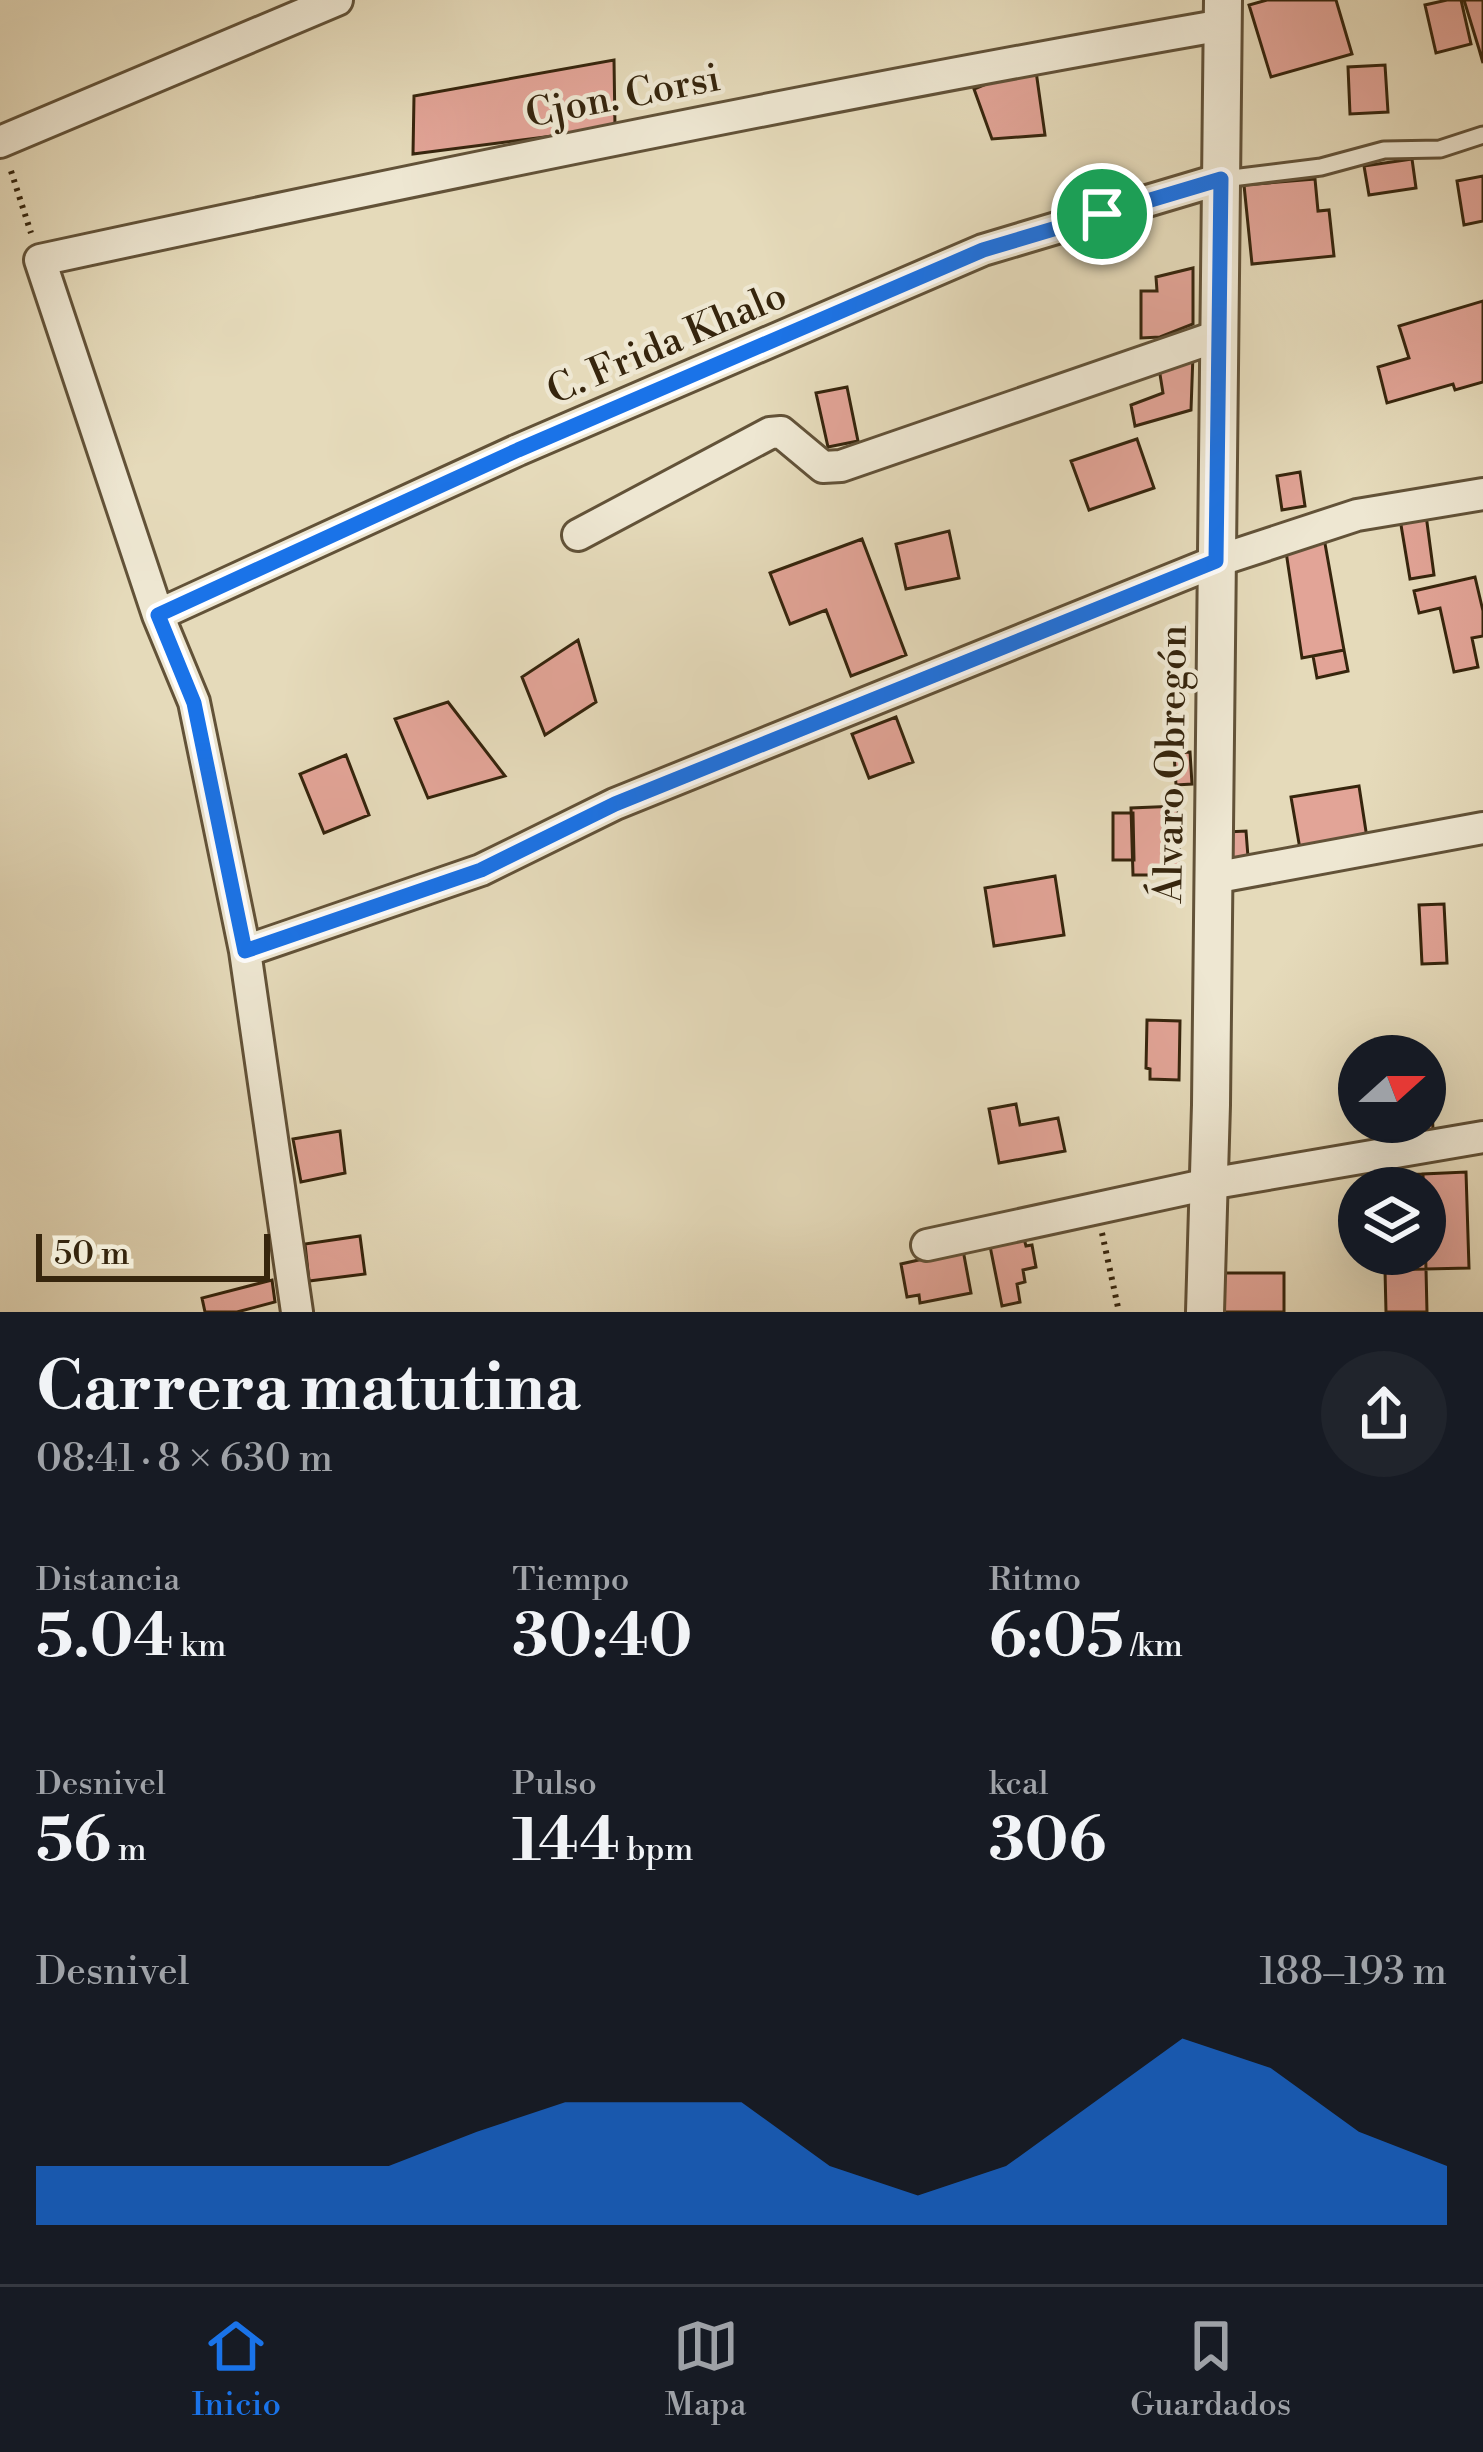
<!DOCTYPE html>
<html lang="es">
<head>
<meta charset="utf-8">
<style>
	body { margin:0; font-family:"Libre Bodoni",serif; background:#20242c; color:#f1f3f6; height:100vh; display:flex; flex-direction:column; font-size:45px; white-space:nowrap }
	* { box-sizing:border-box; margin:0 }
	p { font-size:39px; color:#9ea1a6 }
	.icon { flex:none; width:66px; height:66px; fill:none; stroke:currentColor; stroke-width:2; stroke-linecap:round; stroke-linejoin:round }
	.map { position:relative; height:1312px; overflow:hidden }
	.side { display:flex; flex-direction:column; background:#171b24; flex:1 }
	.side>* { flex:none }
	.needle { width:78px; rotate:69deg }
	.controls { position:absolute; left:1338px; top:1035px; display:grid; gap:24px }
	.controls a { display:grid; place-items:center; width:108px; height:108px; border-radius:50%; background:#171b24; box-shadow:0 12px 48px #0002; font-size:60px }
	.scale { position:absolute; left:36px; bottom:30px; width:234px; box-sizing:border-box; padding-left:12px; border:6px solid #36250d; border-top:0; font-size:33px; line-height:42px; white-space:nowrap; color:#36250d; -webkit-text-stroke:9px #eee7d2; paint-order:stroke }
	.pin { position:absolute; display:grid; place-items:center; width:102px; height:102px; color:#fff; margin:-51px; border:6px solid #fff; border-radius:50%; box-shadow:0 3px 12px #0007 }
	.round { display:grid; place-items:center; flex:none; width:126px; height:126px; border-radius:63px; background:#20242c }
	.summary { display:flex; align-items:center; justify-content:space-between; height:204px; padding:0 36px }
	h1 { font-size:66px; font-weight:700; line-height:90px }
	.figures { display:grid; grid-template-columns:repeat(3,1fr); gap:18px; height:204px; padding:12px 36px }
	.figures div { display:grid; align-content:center }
	.figures b { font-size:60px; font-weight:700 }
	.figures small { font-size:33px; font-weight:400 }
	.figures p { font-size:33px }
	.chart { height:336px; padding:24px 36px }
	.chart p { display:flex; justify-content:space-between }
	.chart svg { width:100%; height:216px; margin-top:12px; fill:#1a73e8; opacity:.7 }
	.menu { display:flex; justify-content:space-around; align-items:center; height:168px; border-top:3px solid #363941; background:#171b24; font-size:33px; color:#9ea1a6 }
	.menu a { display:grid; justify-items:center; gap:6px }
	.menu .current { color:#1a73e8 }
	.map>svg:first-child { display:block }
	.building { fill:#e2a497; stroke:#36250d; stroke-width:3 }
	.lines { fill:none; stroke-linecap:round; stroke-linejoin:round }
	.service-casing { stroke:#625238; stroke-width:21 }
	.minor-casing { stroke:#625238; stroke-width:36 }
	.tertiary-casing { stroke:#625238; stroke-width:42 }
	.path { stroke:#36250d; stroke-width:6; stroke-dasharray:3 6; stroke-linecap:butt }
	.service { stroke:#eee7d2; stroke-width:15 }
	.minor { stroke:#eee7d2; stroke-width:30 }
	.tertiary { stroke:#eee7d2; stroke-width:36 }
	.route-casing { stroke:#fff; stroke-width:24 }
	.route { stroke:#1a73e8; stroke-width:15 }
	.labels { text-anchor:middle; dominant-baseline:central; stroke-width:9; stroke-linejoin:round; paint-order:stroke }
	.street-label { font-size:39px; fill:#36250d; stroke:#eee7d2 }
</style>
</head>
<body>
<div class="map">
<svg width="1483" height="1312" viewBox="0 0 1483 1312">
	<rect width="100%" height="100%" fill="#e5daba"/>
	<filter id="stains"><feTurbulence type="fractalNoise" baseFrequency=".00167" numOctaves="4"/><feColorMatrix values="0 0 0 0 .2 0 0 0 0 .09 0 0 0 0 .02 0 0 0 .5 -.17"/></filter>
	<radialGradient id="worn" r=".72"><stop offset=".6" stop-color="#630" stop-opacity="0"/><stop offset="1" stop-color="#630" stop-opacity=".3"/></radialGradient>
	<path class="building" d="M1267,0H1336L1352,54L1271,77L1249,5Z
		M1447,0H1461L1471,44L1436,53L1425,5Z
		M1464,0H1483V63L1479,49Z
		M614,60L615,128L413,154L414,96Z
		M1035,64L1045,135L992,139L974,89Z
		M1385,65L1388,112L1350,114L1348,67Z
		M1412,159L1416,188L1369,195L1364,166Z
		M1483,176V221L1464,225L1457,181Z
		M1315,179L1318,211L1329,210L1334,256L1252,264L1244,185Z
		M1193,268V324L1160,337L1141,338V291H1157L1156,277Z
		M1483,301V382L1455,390L1453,384L1387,403L1378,367L1409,358L1399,326Z
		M1193,354L1191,410L1135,426L1131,405L1163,393L1158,362Z
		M847,387L858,441L828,447L816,393Z
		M1137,439L1154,488L1089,510L1071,461Z
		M1300,472L1305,506L1282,510L1277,476Z
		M1426,515L1434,575L1410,579L1400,519Z
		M949,531L959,578L906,589L896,544Z
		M1324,538L1344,650L1302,658L1285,545Z
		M862,539L906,655L851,676L826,610L790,624L770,573Z
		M1475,577L1483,611V636L1472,638L1478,667L1454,672L1440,608L1419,613L1414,591Z
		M578,640L596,702L545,735L522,677Z
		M1344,650L1348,671L1317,678L1313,656Z
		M448,702L505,776L428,798L395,719Z
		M896,717L913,762L869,778L852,734Z
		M1190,752L1192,784L1176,785L1174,753Z
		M346,755L369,815L324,833L300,774Z
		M1359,786L1367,838L1300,849L1291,797Z
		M1178,806L1180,875H1133L1131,808Z
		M1113,813H1133L1134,860H1113Z
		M1246,831L1248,857L1229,859L1227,832Z
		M1055,876L1064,935L994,946L985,888Z
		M1444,904L1447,963L1422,964L1419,905Z
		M1147,1020L1180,1021L1179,1080L1150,1079V1069L1146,1068Z
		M1431,1083L1433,1130L1419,1131L1418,1122H1425V1084Z
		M1016,1104L1020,1125L1058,1118L1065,1151L999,1163L989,1109Z
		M340,1131L345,1173L301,1182L293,1139Z
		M1466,1172L1469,1268L1426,1269L1423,1174Z
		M1423,1174V1188H1373V1176Z
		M1023,1235L1026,1246L1032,1245L1036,1267L1023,1270L1025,1282L1017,1284L1020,1302L1002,1306L989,1241Z
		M360,1236L365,1274L309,1281L305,1244Z
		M1425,1241L1426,1269L1375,1270V1254H1425Z
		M963,1250L971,1293L920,1303L919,1295L907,1297L901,1264Z
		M1426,1269L1427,1312H1386L1385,1270Z
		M1222,1273H1284V1312H1222Z
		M272,1280L275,1302L237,1312H205L202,1298Z"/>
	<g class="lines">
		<g class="service-casing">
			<path id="service" d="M1224,179L1321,167L1384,150L1440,149L1483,135"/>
		</g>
		<g class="minor-casing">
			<path id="minor" d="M0,142L337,0
				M578,535L770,433L781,432L823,467L841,466L1218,336
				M158,615L518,450L983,250L1221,179
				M1213,878L1483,828
				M245,951L481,870L615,804L1217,561L1357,515L1483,494
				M927,1245L1209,1184L1483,1137
				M297,1312L245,951L194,702L158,615L40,260C433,175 827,94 1223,25"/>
		</g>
		<g class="tertiary-casing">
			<path id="tertiary" d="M1205,1312L1211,1105L1223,0"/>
		</g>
		<path class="path" d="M11,171L31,233
			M1102,1233L1119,1312"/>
		<use href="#service" class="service"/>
		<use href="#minor" class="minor"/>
		<use href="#tertiary" class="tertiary"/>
	</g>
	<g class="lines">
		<g class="route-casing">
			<path id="route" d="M1221,179L1216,561L615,804L481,870L245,951L194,703L158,615L518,450L983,250Z"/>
		</g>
		<use href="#route" class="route"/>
	</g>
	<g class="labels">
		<g class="street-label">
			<text transform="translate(623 97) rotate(-11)">Cjon. Corsi</text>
			<text transform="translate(667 344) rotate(-23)">C. Frida Khalo</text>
			<text transform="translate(1172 764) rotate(-89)">Álvaro Obregón</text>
		</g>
	</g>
	<rect width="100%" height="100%" filter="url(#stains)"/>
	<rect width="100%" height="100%" fill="url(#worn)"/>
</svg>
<div class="controls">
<a><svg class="needle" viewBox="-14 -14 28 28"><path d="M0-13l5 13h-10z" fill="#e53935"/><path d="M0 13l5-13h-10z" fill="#9ea1a6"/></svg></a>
<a><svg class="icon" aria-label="layers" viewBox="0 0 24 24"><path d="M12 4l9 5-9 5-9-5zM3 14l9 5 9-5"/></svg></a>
</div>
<div class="scale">50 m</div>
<div class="pin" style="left:1102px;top:214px;background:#1e9e55"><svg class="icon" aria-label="arrive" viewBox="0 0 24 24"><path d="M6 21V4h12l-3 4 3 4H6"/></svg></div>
</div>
<section class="side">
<div class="summary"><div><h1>Carrera matutina</h1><p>08:41 · 8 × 630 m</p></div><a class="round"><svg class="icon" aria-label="share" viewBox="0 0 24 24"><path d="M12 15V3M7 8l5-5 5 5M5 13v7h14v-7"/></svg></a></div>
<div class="figures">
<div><p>Distancia</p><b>5.04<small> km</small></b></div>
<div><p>Tiempo</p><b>30:40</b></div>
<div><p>Ritmo</p><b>6:05<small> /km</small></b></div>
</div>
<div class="figures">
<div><p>Desnivel</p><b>56<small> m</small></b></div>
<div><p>Pulso</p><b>144<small> bpm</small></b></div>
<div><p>kcal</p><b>306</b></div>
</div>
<div class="chart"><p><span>Desnivel</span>188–193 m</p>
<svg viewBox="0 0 160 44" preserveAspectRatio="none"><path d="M0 44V32L10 32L20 32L30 32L40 32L50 25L60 19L70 19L80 19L90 32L100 38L110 32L120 19L130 6L140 12L150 25L160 32V44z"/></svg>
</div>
</section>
<nav class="menu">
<a class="current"><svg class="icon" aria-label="home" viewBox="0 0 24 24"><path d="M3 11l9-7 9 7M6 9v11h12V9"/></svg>Inicio</a>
<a><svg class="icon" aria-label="map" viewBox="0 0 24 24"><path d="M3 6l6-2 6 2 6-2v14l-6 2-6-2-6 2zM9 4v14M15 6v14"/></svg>Mapa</a>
<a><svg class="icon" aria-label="saved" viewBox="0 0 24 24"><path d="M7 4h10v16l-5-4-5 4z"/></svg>Guardados</a>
</nav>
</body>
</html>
